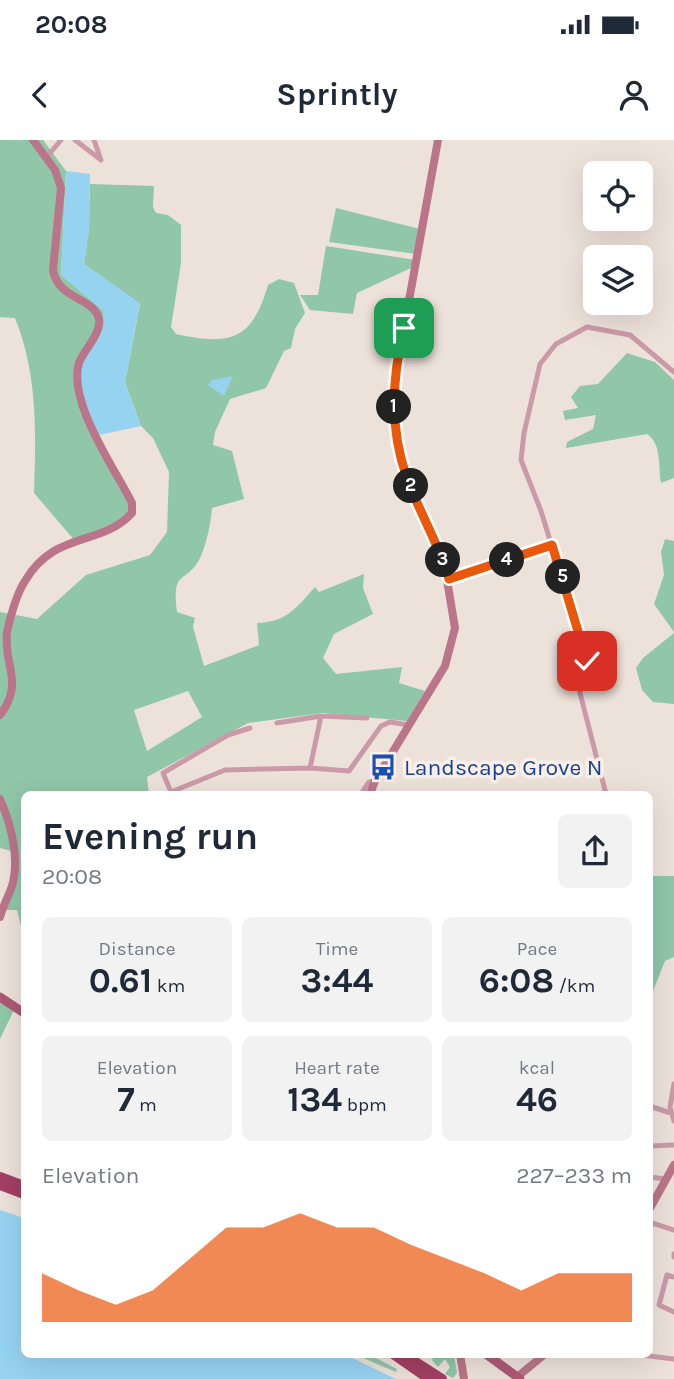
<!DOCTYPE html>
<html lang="en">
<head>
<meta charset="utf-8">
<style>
	body { margin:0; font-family:Karla,sans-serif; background:#f2f2f3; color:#1f2937; height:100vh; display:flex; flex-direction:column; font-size:26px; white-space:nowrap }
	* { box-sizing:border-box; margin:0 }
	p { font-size:23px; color:#747a83 }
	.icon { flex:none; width:38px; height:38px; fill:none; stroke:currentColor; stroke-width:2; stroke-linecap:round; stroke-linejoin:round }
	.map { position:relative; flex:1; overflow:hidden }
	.side { position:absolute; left:21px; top:651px; width:632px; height:567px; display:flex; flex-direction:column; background:#fff; border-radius:10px; box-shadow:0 7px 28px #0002 }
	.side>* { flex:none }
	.buttons { position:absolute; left:583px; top:21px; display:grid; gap:14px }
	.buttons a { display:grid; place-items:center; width:70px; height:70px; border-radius:10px; background:#fff; box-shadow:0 7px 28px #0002; font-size:35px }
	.pin { position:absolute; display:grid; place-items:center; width:60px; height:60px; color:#fff; margin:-30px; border-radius:14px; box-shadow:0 4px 10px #0006 }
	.km { position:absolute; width:35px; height:35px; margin:-18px; border-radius:50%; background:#222; color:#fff; font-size:19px; line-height:35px; text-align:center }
	.round { display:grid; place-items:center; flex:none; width:74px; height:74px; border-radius:10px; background:#f2f2f3 }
	.summary { display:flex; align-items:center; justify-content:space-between; height:119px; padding:0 21px }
	h1 { font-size:38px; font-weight:700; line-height:52px }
	.stats { display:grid; grid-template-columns:repeat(3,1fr); gap:10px; height:119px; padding:7px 21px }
	.stats div { display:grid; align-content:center; border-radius:10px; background:#f2f2f3; text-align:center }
	.stats b { font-size:35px; font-weight:700 }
	.stats small { font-size:19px; font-weight:400 }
	.stats p { font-size:19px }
	.chart { height:196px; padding:14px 21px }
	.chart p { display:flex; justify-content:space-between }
	.chart svg { width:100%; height:126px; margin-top:7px; fill:#ea580c; opacity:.7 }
	.status { display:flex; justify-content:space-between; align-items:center; height:49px; padding:0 35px; background:#fff; direction:ltr }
	.status svg { height:19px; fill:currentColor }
	header { display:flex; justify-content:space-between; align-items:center; height:91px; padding:0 21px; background:#fff; font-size:32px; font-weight:700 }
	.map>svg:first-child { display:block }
	.green { fill:#8fc7a8; fill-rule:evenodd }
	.water { fill:#96d3f1 }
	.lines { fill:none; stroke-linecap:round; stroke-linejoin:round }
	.street { stroke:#cb9aa8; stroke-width:5 }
	.secondary { stroke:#bb758a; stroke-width:8 }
	.primary { stroke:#ae5975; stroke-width:9 }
	.highway { stroke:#a23f63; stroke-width:10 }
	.route-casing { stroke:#fff; stroke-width:14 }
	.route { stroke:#ea580c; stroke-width:9 }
	.labels { text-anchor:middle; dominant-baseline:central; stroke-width:7; stroke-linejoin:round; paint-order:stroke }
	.transit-label { font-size:23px; fill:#164399; stroke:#fbf0e7; text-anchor:start }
</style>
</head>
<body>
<div class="status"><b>20:08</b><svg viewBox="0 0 49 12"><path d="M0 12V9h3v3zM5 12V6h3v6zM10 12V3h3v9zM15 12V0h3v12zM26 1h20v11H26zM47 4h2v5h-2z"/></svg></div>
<header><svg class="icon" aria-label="back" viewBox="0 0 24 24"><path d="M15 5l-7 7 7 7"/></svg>Sprintly<svg class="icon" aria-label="person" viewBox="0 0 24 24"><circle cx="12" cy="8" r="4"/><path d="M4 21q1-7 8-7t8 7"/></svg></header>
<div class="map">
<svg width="674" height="1239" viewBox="0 0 674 1239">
	<rect width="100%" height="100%" fill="#ede2da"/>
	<path class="green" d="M0,0H43L66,31L61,135L103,170L104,184L79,224L85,273L132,363L121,385L75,401L34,353C36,293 38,235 15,178L0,177Z
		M90,44L154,46L153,67L156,73L168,75L181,85V123L171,187L176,194C231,206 252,200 268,145L279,139L294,143L305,173L295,189L291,208L284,211L266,248L230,259L215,292L213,305L232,311L244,359L212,368C211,382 207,402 201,416C187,446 171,426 177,472L195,478L193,487L204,526L259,505L257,483C287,482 296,468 315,447L319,452L364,434L363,448L373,474L334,494L323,518L336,534L402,527L399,543L425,551L407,581L322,573L248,583L147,637L149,654H24V798L17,770H5L15,739L11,711L0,708V472L37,479L86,435L150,415L167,392L169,332L153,298L141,286L125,242L140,164L84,124L89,89ZM188,551L202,577L147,611L134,570Z
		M336,68L420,89L416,114L329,102Z
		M326,106L409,119L414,120L411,128L357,153L353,174L310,170L300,155H318Z
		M627,213L655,222L674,240V338L661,343C658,326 662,304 647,294L566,308L567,302L593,289L596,275L565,280L563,271L578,268L571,257L580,246L598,244Z
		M665,399L674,401V492L654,464L664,435L661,412Z
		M674,493V564L653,562L642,550L636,528L643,518Z
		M649,736H674V817L665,821L649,861Z
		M0,860L14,870L0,899Z
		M356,1215H370L397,1229L396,1232Z
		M434,1215H454L457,1233L453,1238L445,1234L450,1227L445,1219L438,1227L432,1220Z"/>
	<path class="water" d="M66,31L90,34L89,89L84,124L140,163L125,242L141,286L99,295C89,279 72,239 81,221C90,203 104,191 103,171L61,135Z
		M233,236L224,256L208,245L212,240Z
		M0,1070L24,1078V1214L346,1215L396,1239H0Z"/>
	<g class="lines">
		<path class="street" d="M75,0L101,20L94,0
			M46,18L61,0
			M449,439L552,405
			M277,583L321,576L367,578
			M250,588L228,595L163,633L171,652L225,630L310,628L349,631L381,586L390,582L409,585
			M310,628L321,576
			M361,654L369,642L375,641
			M606,654L580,553L587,521L541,371L521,320L524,293L540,224L556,204L587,187L630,195L674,232
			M674,944L670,967L674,981
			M649,966L671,973
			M649,1006L674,1005
			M649,1037L666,1039
			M649,1082L674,1090
			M674,1114V1117
			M674,1137L667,1135L659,1165L674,1172
			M632,1214L674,1219"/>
		<path class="secondary" d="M0,575C25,542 3,526 7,492C10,477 17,453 25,441C55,390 101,407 132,373V363C115,329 67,261 79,223C83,211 102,193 99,179C94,157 58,160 53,130L61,48L55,30L33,0
			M370,654L375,641L445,526L455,488L444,422L407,337L395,283L393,249L438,0
			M0,659C11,684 20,718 12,746C8,757 3,766 0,777
			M649,1070L674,1025
			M460,1214L464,1239
			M517,1237L545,1214"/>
		<path class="primary" d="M0,857L24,873
			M486,1214L520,1239"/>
		<path class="highway" d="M0,1037L24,1046
			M0,1045L24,1054
			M393,1214L429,1239
			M403,1214L442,1239"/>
	</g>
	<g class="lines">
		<g class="route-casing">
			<path id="route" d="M404,188C392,238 389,288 407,338C419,372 439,404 449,439L552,405L587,521"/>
		</g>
		<use href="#route" class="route"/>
	</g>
	<defs>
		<g id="bus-bare" transform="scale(2.1)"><path d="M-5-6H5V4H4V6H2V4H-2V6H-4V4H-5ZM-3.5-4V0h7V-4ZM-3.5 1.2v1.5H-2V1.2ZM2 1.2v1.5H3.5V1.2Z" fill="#1a4fb4" stroke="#fbf0e7" stroke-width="2.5" paint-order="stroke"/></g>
	</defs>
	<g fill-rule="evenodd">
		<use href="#bus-bare" x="383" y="627"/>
	</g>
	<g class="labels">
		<g class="transit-label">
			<text x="404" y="627">Landscape Grove N</text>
		</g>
	</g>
</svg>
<div class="buttons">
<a><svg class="icon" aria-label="locate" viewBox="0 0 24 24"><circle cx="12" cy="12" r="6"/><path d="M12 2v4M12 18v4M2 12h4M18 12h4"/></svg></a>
<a><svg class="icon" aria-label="layers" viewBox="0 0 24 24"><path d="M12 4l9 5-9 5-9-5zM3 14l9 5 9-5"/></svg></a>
</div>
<div class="pin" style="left:404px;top:188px;background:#1e9e55"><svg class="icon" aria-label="arrive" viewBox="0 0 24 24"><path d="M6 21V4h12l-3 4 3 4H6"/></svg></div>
<div class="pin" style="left:587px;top:521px;background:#d93025"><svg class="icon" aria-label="check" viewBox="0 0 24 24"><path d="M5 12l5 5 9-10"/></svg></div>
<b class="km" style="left:394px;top:267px">1</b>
<b class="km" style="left:411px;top:346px">2</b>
<b class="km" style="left:443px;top:420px">3</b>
<b class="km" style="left:507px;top:420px">4</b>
<b class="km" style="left:563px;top:437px">5</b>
<section class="side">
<div class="summary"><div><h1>Evening run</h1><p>20:08</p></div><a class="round"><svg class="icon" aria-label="share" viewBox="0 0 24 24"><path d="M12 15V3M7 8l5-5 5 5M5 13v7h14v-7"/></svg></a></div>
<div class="stats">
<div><p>Distance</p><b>0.61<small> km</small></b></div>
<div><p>Time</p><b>3:44</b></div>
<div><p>Pace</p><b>6:08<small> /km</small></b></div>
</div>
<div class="stats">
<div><p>Elevation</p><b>7<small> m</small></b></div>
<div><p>Heart rate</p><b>134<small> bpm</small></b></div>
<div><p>kcal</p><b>46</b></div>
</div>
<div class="chart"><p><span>Elevation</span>227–233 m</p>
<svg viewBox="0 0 160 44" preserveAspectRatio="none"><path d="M0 44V27L10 33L20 38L30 33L40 22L50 11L60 11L70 6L80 11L90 11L100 17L110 22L120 27L130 33L140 27L150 27L160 27V44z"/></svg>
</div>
</section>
</div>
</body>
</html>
